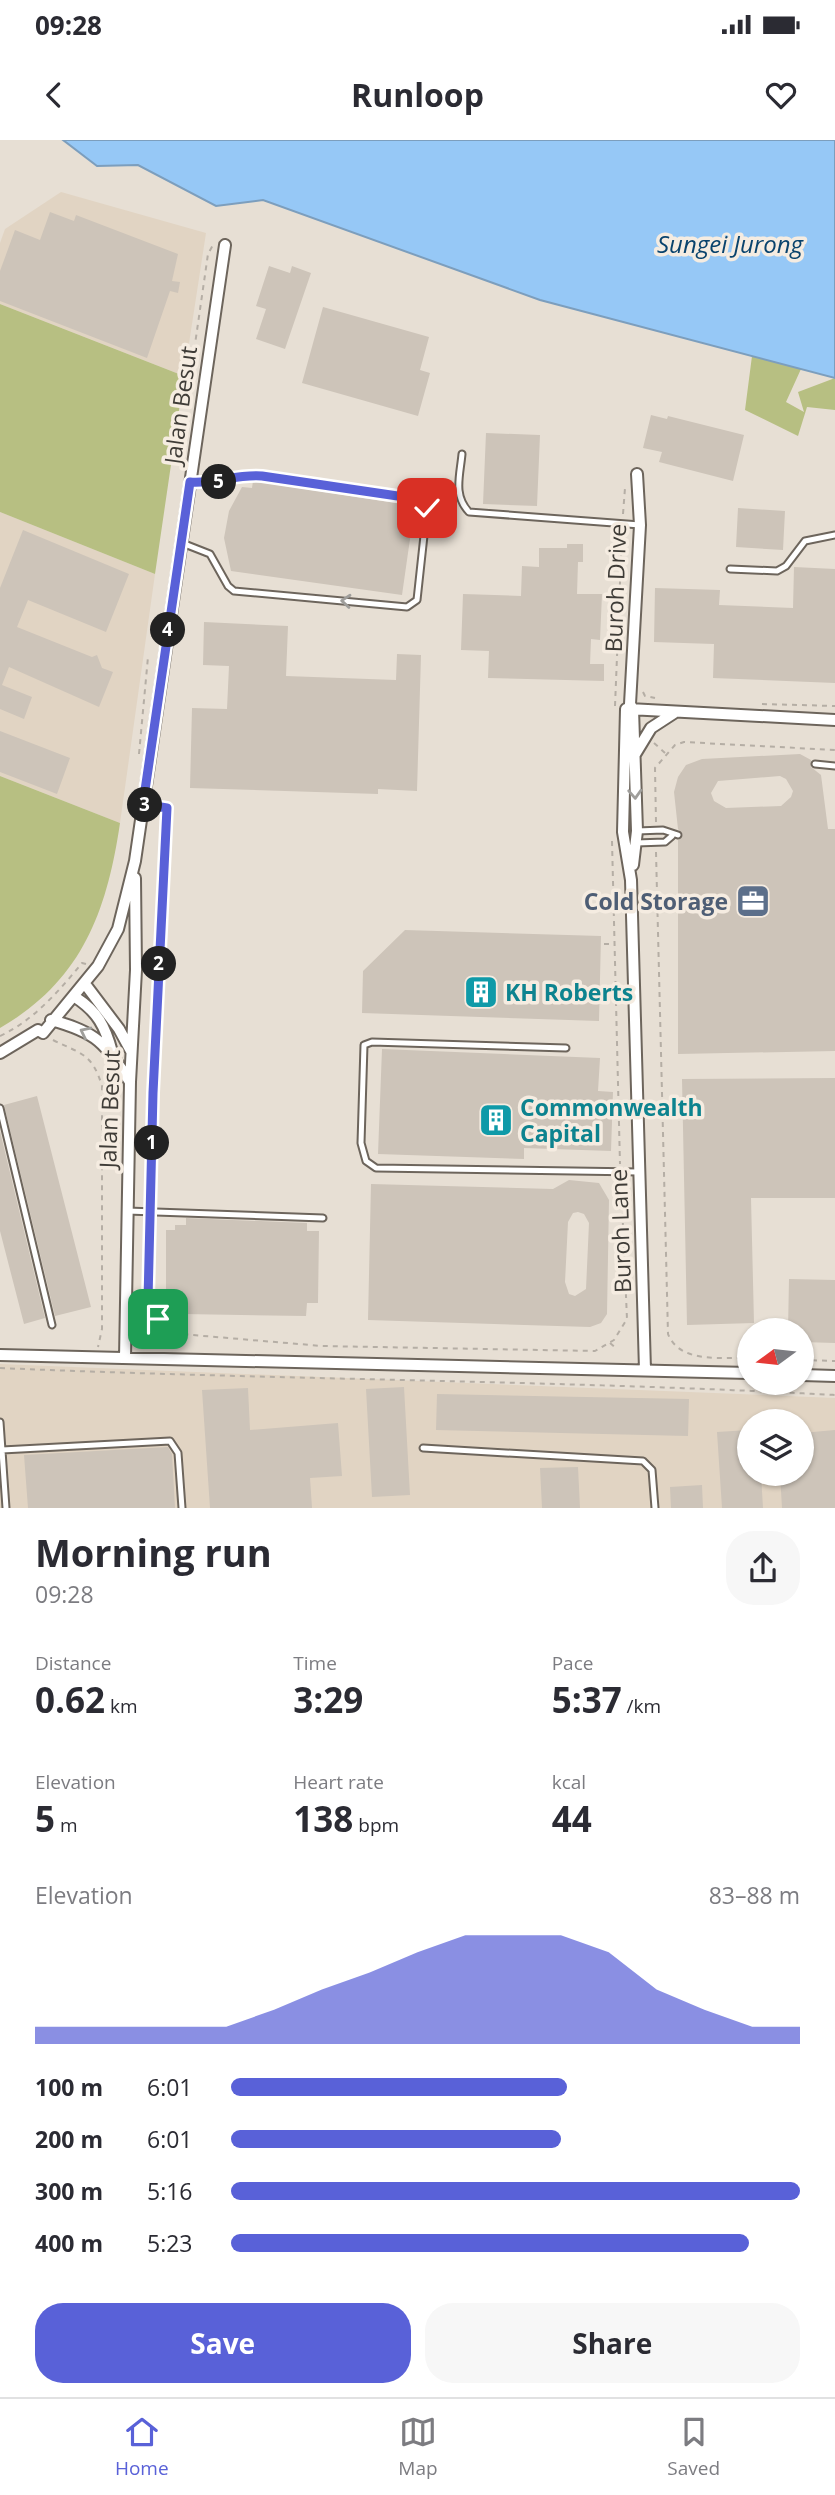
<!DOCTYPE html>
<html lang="en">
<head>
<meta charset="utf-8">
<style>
	body { margin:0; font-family:"Open Sans",sans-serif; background:#f7f7f7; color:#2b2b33; height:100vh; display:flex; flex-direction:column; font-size:26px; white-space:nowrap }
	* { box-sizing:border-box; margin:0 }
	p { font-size:23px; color:#7c7c81 }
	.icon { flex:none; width:38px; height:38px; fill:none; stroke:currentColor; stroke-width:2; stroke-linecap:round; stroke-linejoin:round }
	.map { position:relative; height:1368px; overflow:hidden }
	.side { display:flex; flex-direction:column; background:#fff; flex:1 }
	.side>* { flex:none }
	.needle { width:46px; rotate:255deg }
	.buttons { position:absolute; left:737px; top:1178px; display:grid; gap:14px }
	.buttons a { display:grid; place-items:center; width:77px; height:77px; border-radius:50%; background:#fff; box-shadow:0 2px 5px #0004; font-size:35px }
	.pin { position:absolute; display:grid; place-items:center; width:60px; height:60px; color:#fff; margin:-30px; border-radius:14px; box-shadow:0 4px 10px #0006 }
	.km { position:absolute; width:35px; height:35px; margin:-18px; border-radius:50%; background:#222; color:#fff; font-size:19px; line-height:35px; text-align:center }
	.round { display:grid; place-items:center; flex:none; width:74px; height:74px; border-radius:28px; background:#f7f7f7 }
	.overview { display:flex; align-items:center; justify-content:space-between; height:119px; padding:0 35px }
	h1 { font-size:38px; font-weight:700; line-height:52px }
	.stats { display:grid; grid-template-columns:repeat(3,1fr); gap:10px; height:119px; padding:7px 35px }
	.stats div { display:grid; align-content:center }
	.stats b { font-size:35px; font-weight:700 }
	.stats small { font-size:19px; font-weight:400 }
	.stats p { font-size:19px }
	.chart { height:196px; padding:14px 35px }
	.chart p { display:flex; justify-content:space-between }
	.chart svg { width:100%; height:126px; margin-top:7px; fill:#5961d8; opacity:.7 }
	.cta { display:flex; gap:14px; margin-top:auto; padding:14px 35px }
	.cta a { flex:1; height:80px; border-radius:28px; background:#5961d8; color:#fff; font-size:28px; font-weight:700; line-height:80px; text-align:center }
	.cta a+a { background:#f7f7f7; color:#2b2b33 }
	ul { padding:0 35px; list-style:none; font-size:23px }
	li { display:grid; grid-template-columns:112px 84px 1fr; align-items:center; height:52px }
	li i { height:18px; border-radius:9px; background:#5961d8 }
	.status { display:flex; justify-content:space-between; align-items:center; height:49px; padding:0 35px; background:#fff; direction:ltr }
	.status svg { height:19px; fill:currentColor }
	header { display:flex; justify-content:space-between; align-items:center; height:91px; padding:0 35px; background:#fff; font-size:32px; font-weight:700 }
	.tab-bar { display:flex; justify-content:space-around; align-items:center; height:98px; border-top:2px solid #e1e1e2; background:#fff; font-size:19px; color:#7c7c81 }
	.tab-bar a { display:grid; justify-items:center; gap:4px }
	.tab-bar .active { color:#5961d8 }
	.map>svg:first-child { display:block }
	.built { fill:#e1d4c3; fill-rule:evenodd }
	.green { fill:#b7bf82 }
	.water { fill:#96c8f6; stroke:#7c9ebd; stroke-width:2 }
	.building { fill:#cdc4b9; fill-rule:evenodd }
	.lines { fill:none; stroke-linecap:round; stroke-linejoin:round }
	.service-casing { stroke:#6d655c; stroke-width:9 }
	.minor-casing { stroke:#6d655c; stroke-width:14 }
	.path { stroke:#b5aea5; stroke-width:2; stroke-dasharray:5 5; stroke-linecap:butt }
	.service { stroke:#fff; stroke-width:5 }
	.minor { stroke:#fff; stroke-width:10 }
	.oneway { stroke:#9f9e9b }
	.route-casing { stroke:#fff; stroke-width:14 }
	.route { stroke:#5961d8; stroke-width:9 }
	.labels { text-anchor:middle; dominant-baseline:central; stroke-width:7; stroke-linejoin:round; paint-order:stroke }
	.street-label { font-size:23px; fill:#3f3c37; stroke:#f5ece1 }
	.service-label { font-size:23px; font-weight:bold; fill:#4e5e75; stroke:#f5ece1; text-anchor:end }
	.culture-label { font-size:23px; font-weight:bold; fill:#0d838f; stroke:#f5ece1; text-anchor:start }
	.water-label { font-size:24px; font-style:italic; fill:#09436d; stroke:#f5ece1 }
</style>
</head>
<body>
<div class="status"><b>09:28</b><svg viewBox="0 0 49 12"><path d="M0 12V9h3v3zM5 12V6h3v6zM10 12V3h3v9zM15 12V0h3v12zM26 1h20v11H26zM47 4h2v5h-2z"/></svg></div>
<header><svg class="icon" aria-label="back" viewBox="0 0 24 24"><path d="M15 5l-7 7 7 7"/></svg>Runloop<svg class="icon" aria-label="heart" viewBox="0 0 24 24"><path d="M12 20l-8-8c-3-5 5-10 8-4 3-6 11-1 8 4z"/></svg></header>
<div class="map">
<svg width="835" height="1368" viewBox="0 0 835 1368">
	<rect width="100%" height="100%" fill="#e7dfd4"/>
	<path class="built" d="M61,52L206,93L184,236L0,164V103L5,89Z
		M0,372L155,434L120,683L0,636Z
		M0,1224L835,1258V1368H0ZM749,1281H802V1334H749Z"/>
	<path class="green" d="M0,164L184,236L155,434L0,372Z
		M752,216L801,229L786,262L804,272L798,252L835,238V270L807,267L798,296L745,270Z
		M0,636L120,683C107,771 82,841 0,888Z"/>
	<path class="water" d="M63,0H835V238L540,160L263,60L216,66L138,25L97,26Z"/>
	<path class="building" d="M50,72L74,81L76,75L178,114L172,141L180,142L178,153L170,151L147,218L0,161V131L15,90L40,100Z
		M269,126L290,133L292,126L311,133L285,209L256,199L266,169L256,166Z
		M323,167L429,197L420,230L430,233L418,276L302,243Z
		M651,275L667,279L668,276L744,295L733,341L659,322L662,312L643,308Z
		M486,293L540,295L537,366L483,364Z
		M253,341L402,364L401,370L414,371L402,455L231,431L224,398L229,371L242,347L252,348Z
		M738,368L785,371L783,410L736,407Z
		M23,390L129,434L106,492L28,460L17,487L92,517L97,515L102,528L113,532L99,567L9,527L2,545L32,557L24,579L0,569V448Z
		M567,404H583V422H578L577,454H602L600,500L591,499L590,524H604V541L488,538L489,511L461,510L463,454L521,456L522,426L539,427V408H567Z
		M794,427L835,429V543L713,538L714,504L654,502L655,448L720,450L719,465L793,468Z
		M204,482L288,486L286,536L396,540L397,514L421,515L417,651L378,649V654L190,648L192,568L227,569L229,526L203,525Z
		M0,591L70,618L57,654L0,632Z
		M800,614L811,620V627L821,635L828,689H835V911L678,914V700L683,695L678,689L674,652L678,637L686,625L702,619ZM780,636L786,639L793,651L791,657L781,666L726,668L714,661L711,653L718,641Z
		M405,790L601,796L599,881L362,873L363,831Z
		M382,909L600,918L598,951L613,952L611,1011L524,1008V1019L378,1014Z
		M835,938V1058H751L754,1183L687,1185L682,939Z
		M37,956L91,1167L55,1176L4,965Z
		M0,991L45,1178L24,1184L0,1091Z
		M569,1040L599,1043L609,1060L607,1174L601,1183L590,1187L368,1180L371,1044L553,1049ZM578,1072L584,1074L589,1083L586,1149L575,1156L569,1154L565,1142L568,1082L573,1073Z
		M186,1078L307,1083V1091H319L318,1163H307L306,1176L183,1174V1170H172V1161H166V1090H175V1085H186Z
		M789,1139L835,1140V1203L802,1202V1190H788Z
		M404,1247L410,1355L372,1357L366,1249Z
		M248,1248L250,1290L338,1283L342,1336L310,1338L312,1368H210L202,1250Z
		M437,1254L689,1259L688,1296L436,1290Z
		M749,1290V1334H761L763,1368H722L717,1292Z
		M835,1290V1368H782L780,1334H802V1293Z
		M168,1307L172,1314L175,1368H28L24,1315Z
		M578,1327L580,1368H542L540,1328Z
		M702,1345L703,1368H671L670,1347Z"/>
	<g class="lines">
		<g class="service-casing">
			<path id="service" d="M462,314C460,336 453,355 469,372L640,385
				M182,403L210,414L228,446L234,451L407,467L417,460L427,368L424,362L262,336C236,334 216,344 190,342
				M730,429L777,431L786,426L805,401L835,395
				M815,624L835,626
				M637,691L663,690L678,695
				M636,703L665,702L672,696
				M566,908L372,902L364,905L361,1003L366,1021L376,1028L639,1032
				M0,968L52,1185
				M127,1071L323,1078
				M0,1282L6,1368
				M423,1308L643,1321L652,1330L655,1368
				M2,1310L170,1301L178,1313L182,1368"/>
		</g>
		<g class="minor-casing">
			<path id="minor" d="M626,569L623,692L631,740L645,1230
				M629,569L835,580
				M634,616L651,588L674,573
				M633,725L637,691L633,569L630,564L640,385L637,334
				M85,844L119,889L131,911
				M75,857C98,872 105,886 112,912
				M51,880C98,893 104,902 130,942
				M0,913L38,890L43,893L98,826L118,789L135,721L225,105
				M0,1215L749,1233
				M125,1218L130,942L136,830L135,738
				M802,1235L835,1236"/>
		</g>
		<path class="path" d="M192,247L189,246L208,114L213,105
			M623,374L625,348
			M643,552L645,556L655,558
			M762,564L835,566
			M615,566L622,393
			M654,603L665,613
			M139,614L148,517
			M656,682L655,628L675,605L684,602L835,610
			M612,701L620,1024
			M656,712L668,1194C680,1224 722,1217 749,1218
			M604,804H612
			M0,896C33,881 60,850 82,823L86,824
			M53,900C81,914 92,913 102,946V1189L98,1207
			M151,1062L153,953L167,668L154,666
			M150,1082V1169L170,1190L181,1194L322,1206L595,1211L614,1200L627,1179L621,1040
			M610,1203L617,1209
			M802,1220L835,1221
			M0,1228C278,1240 557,1240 835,1255"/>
		<use href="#service" class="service"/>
		<use href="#minor" class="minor"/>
	</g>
	<defs><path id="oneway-chevron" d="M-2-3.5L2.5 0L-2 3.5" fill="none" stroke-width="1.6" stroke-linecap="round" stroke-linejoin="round" transform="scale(1.75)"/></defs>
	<g class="oneway">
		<use href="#oneway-chevron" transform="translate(346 461) rotate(-175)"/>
		<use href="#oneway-chevron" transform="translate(635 654) rotate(87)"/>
		<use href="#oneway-chevron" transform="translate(85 892) rotate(-154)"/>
	</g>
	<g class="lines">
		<g class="route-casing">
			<path id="route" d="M158,1179L148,1160L153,953L167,668L143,664L190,342C216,344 236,334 262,336L418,359L427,368"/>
		</g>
		<use href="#route" class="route"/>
	</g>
	<defs>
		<g id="office-square" transform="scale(1.75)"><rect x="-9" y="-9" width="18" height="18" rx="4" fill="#5c6f8a" stroke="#f5ece1"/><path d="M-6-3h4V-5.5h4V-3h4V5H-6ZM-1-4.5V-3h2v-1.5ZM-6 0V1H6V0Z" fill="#fff"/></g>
		<g id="building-square" transform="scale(1.75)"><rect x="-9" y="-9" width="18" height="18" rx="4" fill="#0f9aa8" stroke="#f5ece1"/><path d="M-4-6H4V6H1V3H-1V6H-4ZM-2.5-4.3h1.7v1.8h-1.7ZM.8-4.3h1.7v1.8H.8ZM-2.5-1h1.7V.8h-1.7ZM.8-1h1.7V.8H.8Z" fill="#fff"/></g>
	</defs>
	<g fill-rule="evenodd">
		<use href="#office-square" x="753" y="761"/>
		<use href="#building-square" x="481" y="852"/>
		<use href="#building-square" x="496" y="980"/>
	</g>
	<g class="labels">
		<g class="street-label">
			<text transform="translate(180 265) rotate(-82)">Jalan Besut</text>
			<text transform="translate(615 448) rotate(-88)">Buroh Drive</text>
			<text transform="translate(109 969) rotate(-88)">Jalan Besut</text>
			<text transform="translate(620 1091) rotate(-92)">Buroh Lane</text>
		</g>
		<g class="service-label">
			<text x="728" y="761">Cold Storage</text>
		</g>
		<g class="culture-label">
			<text x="505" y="852">KH Roberts</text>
			<text x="520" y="967">Commonwealth<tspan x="520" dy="26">Capital</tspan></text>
		</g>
		<g class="water-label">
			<text x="730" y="103">Sungei Jurong</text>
		</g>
	</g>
</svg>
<div class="buttons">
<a><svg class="needle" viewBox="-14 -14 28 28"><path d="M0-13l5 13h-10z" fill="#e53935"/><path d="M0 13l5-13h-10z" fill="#7c7c81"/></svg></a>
<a><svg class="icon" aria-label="layers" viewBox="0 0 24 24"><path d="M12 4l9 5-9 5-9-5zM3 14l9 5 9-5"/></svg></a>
</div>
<div class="pin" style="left:158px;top:1179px;background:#1e9e55"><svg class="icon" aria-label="arrive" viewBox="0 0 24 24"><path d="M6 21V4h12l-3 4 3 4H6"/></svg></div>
<div class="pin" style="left:427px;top:368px;background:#d93025"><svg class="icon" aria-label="check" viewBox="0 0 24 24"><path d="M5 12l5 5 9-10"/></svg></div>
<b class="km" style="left:152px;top:1003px">1</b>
<b class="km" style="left:159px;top:824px">2</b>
<b class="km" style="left:145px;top:665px">3</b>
<b class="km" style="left:168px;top:490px">4</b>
<b class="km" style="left:219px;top:342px">5</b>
</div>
<section class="side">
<div class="overview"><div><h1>Morning run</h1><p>09:28</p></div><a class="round"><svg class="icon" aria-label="share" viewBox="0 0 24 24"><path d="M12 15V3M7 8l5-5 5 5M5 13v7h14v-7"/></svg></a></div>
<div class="stats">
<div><p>Distance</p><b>0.62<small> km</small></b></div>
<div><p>Time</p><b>3:29</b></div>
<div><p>Pace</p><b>5:37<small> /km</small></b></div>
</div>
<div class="stats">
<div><p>Elevation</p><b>5<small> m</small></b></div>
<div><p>Heart rate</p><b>138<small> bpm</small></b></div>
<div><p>kcal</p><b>44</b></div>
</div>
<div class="chart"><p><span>Elevation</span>83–88 m</p>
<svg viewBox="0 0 160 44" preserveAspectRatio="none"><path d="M0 44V38L10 38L20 38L30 38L40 38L50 32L60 25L70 19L80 12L90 6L100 6L110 6L120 12L130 25L140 32L150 38L160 38V44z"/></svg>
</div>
<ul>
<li><b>100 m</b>6:01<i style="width:59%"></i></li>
<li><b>200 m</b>6:01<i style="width:58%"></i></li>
<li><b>300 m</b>5:16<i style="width:100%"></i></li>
<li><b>400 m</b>5:23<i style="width:91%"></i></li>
</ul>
<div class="cta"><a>Save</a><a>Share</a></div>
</section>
<nav class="tab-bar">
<a class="active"><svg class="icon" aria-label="home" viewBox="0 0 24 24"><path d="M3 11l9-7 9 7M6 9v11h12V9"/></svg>Home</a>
<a><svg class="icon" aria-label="map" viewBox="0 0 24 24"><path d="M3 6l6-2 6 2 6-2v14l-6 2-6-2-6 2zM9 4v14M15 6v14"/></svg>Map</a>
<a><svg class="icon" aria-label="saved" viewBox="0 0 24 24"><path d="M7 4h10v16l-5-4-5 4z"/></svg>Saved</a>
</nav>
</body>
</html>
